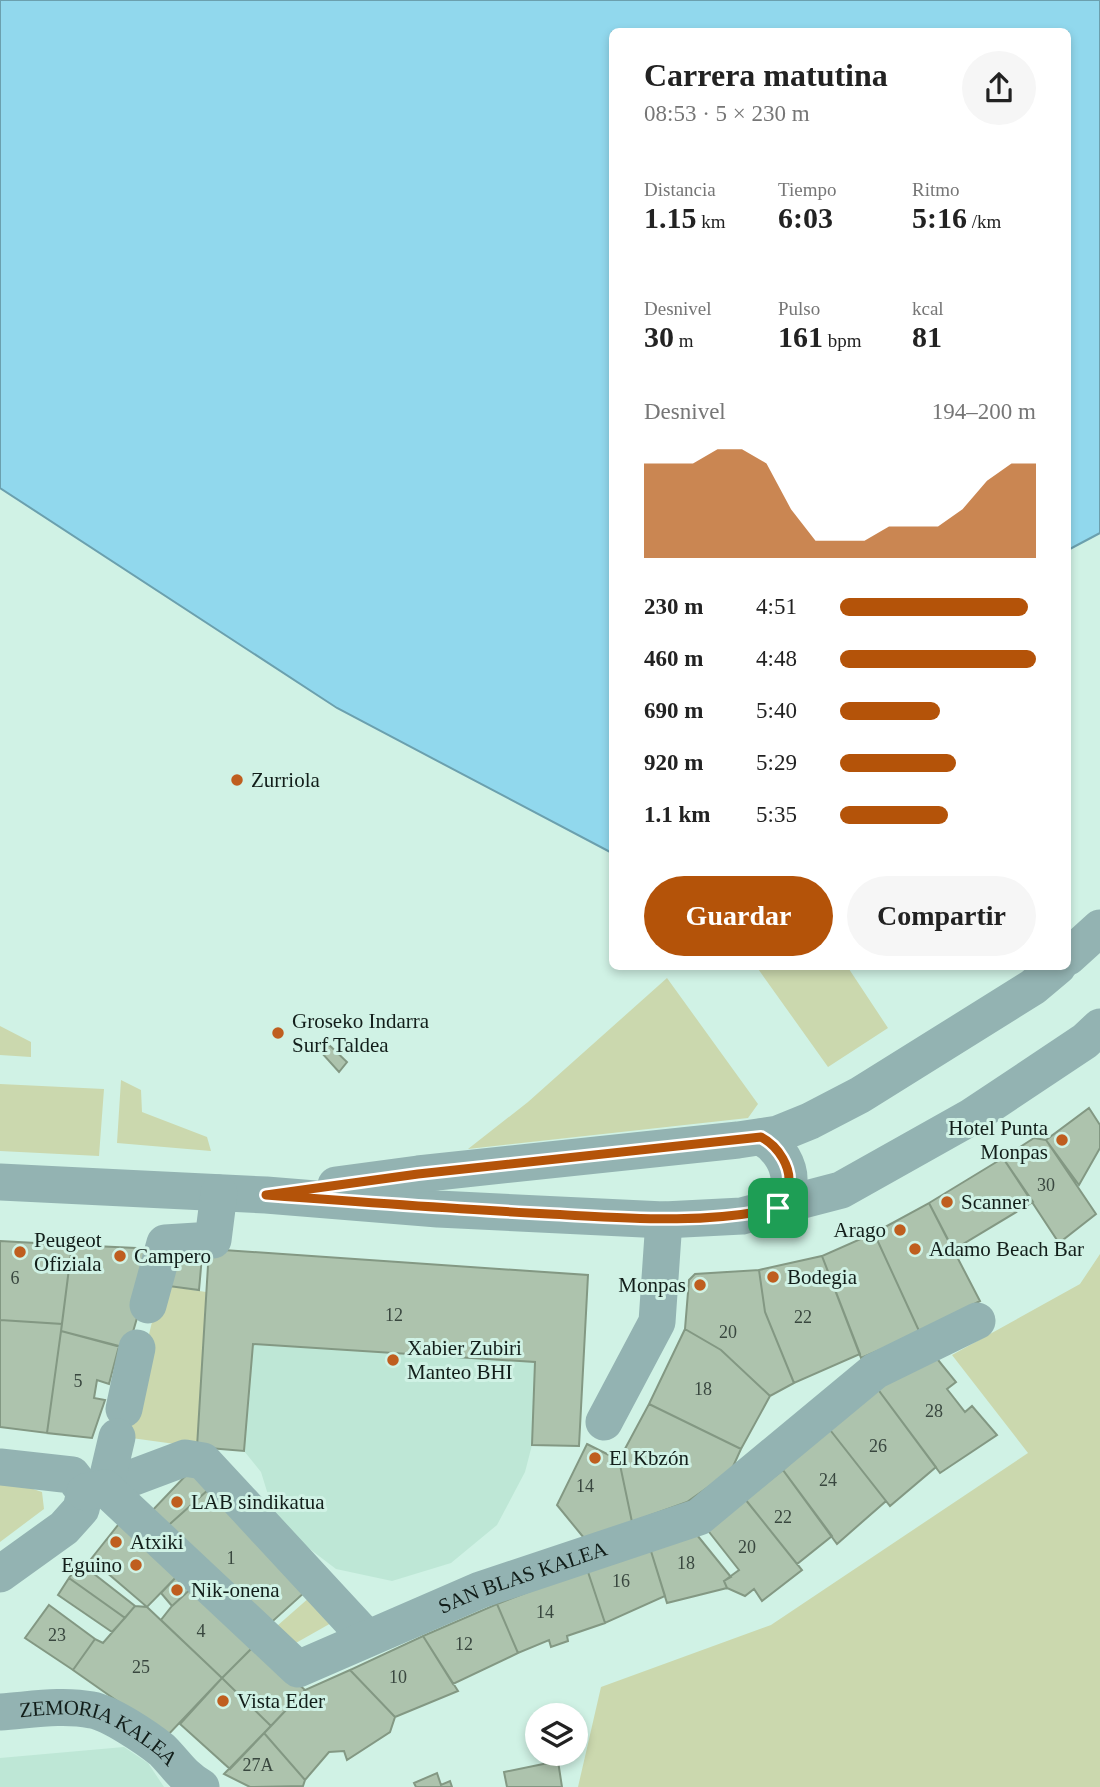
<!DOCTYPE html>
<html lang="es">
<head>
<meta charset="utf-8">
<style>
	body { margin:0; font-family:"Times New Roman",serif; background:#f6f6f6; color:#222; height:100vh; display:flex; flex-direction:column; font-size:26px; white-space:nowrap }
	* { box-sizing:border-box; margin:0 }
	p { font-size:23px; color:#767676 }
	.icon { flex:none; width:38px; height:38px; fill:none; stroke:currentColor; stroke-width:2; stroke-linecap:round; stroke-linejoin:round }
	.map { position:relative; flex:1; overflow:hidden }
	.details { position:absolute; left:609px; top:28px; width:462px; height:942px; display:flex; flex-direction:column; background:#fff; border-radius:10px; box-shadow:0 4px 10px #0003 }
	.details>* { flex:none }
	.fabs { position:absolute; left:525px; top:1703px; display:grid; gap:14px }
	.fabs a { display:grid; place-items:center; width:63px; height:63px; border-radius:50%; background:#fff; box-shadow:0 4px 10px #0003; font-size:35px }
	.pin { position:absolute; display:grid; place-items:center; width:60px; height:60px; color:#fff; margin:-30px; border-radius:14px; box-shadow:0 4px 10px #0006 }
	.round { display:grid; place-items:center; flex:none; width:74px; height:74px; border-radius:37px; background:#f6f6f6 }
	.head { display:flex; align-items:center; justify-content:space-between; height:119px; padding:0 35px }
	h1 { font-size:32px; font-weight:800; line-height:52px }
	.figures { display:grid; grid-template-columns:repeat(3,1fr); gap:10px; height:119px; padding:7px 35px }
	.figures div { display:grid; align-content:center }
	.figures b { font-size:30px; font-weight:800 }
	.figures small { font-size:19px; font-weight:400 }
	.figures p { font-size:19px }
	.chart { height:196px; padding:14px 35px }
	.chart p { display:flex; justify-content:space-between }
	.chart svg { width:100%; height:126px; margin-top:7px; fill:#b45309; opacity:.7 }
	.cta { display:flex; gap:14px; margin-top:auto; padding:14px 35px }
	.cta a { flex:1; height:80px; border-radius:42px; background:#b45309; color:#fff; font-size:28px; font-weight:800; line-height:80px; text-align:center }
	.cta a+a { background:#f6f6f6; color:#222 }
	ul { padding:0 35px; list-style:none; font-size:23px }
	li { display:grid; grid-template-columns:112px 84px 1fr; align-items:center; height:52px }
	li i { height:18px; border-radius:9px; background:#b45309 }
	.map>svg:first-child { display:block }
	.built { fill:#bee7d6 }
	.green { fill:#cbd8ae }
	.water { fill:#91d8ed; stroke:#6ba0ae; stroke-width:2 }
	.building { fill:#adc3ad; stroke:#839883; stroke-width:2 }
	.lines { fill:none; stroke-linecap:round; stroke-linejoin:round }
	.street { stroke:#93b3b2; stroke-width:37 }
	.route-casing { stroke:#fff; stroke-width:14 }
	.route { stroke:#b45309; stroke-width:9 }
	.poi-dot { fill:#bf5e1f; stroke:#d0f2e5; stroke-width:2.5 }
	.labels { text-anchor:middle; dominant-baseline:central; stroke-width:6; stroke-linejoin:round; paint-order:stroke }
	.number-label { font-size:18px; fill:#39473f }
	.poi-label { font-size:21px; fill:#121e1a; stroke:#d0f2e5; text-anchor:start }
	.street-label { font-size:21px; fill:#121e1a; stroke:#d0f2e5 }
</style>
</head>
<body>
<div class="map">
<svg width="1100" height="1787" viewBox="0 0 1100 1787">
	<rect width="100%" height="100%" fill="#d0f2e5"/>
	<path class="built" d="M209,1249L588,1275L579,1446L532,1445L525,1472L497,1525L451,1563L392,1581L336,1569L277,1524L261,1472L244,1451L197,1447Z
		M124,1747L148,1763L164,1787H0V1758Z"/>
	<path class="green" d="M756,966H847L888,1028L828,1067Z
		M667,978L758,1104L748,1118L468,1149L528,1102Z
		M0,1026L31,1042V1057L0,1055Z
		M121,1080L141,1090L142,1112L207,1137L211,1151L117,1143Z
		M0,1084L104,1089L99,1156L0,1151Z
		M1100,1254V1787H578L601,1687L771,1625L1028,1453L952,1355L1080,1284Z
		M161,1285L206,1292L197,1447L124,1437Z
		M0,1481L12,1482L42,1492L44,1509L0,1542Z
		M310,1597L333,1622L287,1648L269,1633Z"/>
	<path class="water" d="M0,0H1100V533L1068,550V32H612V853L337,708L0,488Z"/>
	<path class="building" d="M326,1042L347,1062L339,1072L320,1051Z
		M1089,1108L1100,1125V1148L1079,1185L1046,1140Z
		M1034,1138L1046,1140L1096,1214L1059,1243L1003,1158Z
		M1003,1158L1033,1202L953,1250L929,1203Z
		M929,1203L980,1301L920,1333L874,1233Z
		M874,1233L920,1333L861,1358L822,1256Z
		M0,1241L72,1245L62,1324L0,1320Z
		M72,1245L157,1249L128,1349L61,1331Z
		M209,1249L588,1275L579,1446L532,1445L535,1362L253,1344L244,1451L197,1447Z
		M170,1253L202,1256L199,1290L161,1285Z
		M822,1256L860,1354L794,1383L765,1312L759,1270Z
		M759,1270L765,1312L794,1383L770,1396L721,1350L685,1329L689,1280L695,1274Z
		M0,1320L62,1324L47,1433L0,1427Z
		M685,1329L721,1350L770,1396L741,1449L649,1404Z
		M61,1331L119,1346L109,1384L97,1380L94,1398L105,1400L92,1438L47,1433Z
		M934,1355L956,1382L947,1389L965,1412L972,1406L997,1435L940,1473L877,1388Z
		M877,1388L936,1467L890,1506L827,1426Z
		M649,1404L741,1449L731,1471L687,1502L632,1522L619,1460Z
		M827,1426L886,1501L837,1544L783,1470Z
		M587,1444L619,1460L632,1522L584,1538L557,1505Z
		M191,1470L208,1490L162,1531L148,1515Z
		M783,1470L832,1536L797,1564L745,1499Z
		M208,1490L306,1591L264,1629L162,1531Z
		M745,1499L802,1570L762,1601L754,1589L745,1596L727,1588L724,1581L739,1570L706,1528Z
		M122,1520L181,1572L147,1607L91,1559Z
		M697,1535L731,1577L724,1581L727,1588L667,1603L650,1548Z
		M650,1548L665,1596L605,1623L587,1569Z
		M80,1563L135,1606L125,1618L69,1578Z
		M587,1569L605,1623L567,1636L568,1641L551,1647L549,1640L518,1653L497,1604Z
		M181,1572L194,1586L172,1606L161,1593Z
		M69,1578L125,1618L112,1632L58,1595Z
		M194,1586L255,1645L222,1678L161,1620L172,1606Z
		M497,1604L518,1653L453,1684L423,1636Z
		M49,1605L95,1639L73,1670L25,1638Z
		M135,1606L147,1607L222,1678L167,1736L73,1670L95,1639L103,1643Z
		M423,1636L458,1691L395,1717L350,1670Z
		M255,1645L305,1690L271,1726L222,1678Z
		M350,1670L395,1717L390,1732L347,1760L344,1751L329,1752L305,1780L264,1733L305,1690Z
		M222,1678L271,1726L230,1769L180,1724Z
		M264,1733L305,1780L303,1786L250,1787L224,1774Z
		M558,1761L562,1787H507L504,1772Z
		M437,1773L441,1785L450,1781L452,1787H416L414,1783Z"/>
	<g class="lines">
		<g class="street">
			<path d="M1068,957L1100,928"/>
			<path d="M761,1137C778,1146 793,1167 788,1188C786,1194 781,1202 778,1208"/>
			<path d="M0,1182L266,1195L438,1209L664,1220L742,1216L841,1190L971,1117L1085,1041L1100,1027"/>
			<path d="M336,1185L418,1174L738,1140L778,1134L810,1121L860,1095L1033,987L1058,966"/>
			<path d="M148,1305L165,1243L213,1240L219,1193"/>
			<path d="M124,1409L137,1348"/>
			<path d="M604,1422L657,1322L664,1220"/>
			<path d="M0,1467L72,1475L85,1492L81,1509L64,1528L0,1574"/>
			<path d="M105,1488L185,1458L203,1461L367,1638"/>
			<path d="M105,1488L117,1437"/>
			<path id="s1" d="M85,1492L105,1488L298,1669L480,1590L699,1517L875,1371L977,1321"/>
			<path id="s2" d="M0,1712C30,1710 62,1704 92,1710C110,1713 147,1738 162,1750C176,1764 182,1776 201,1787"/>
		</g>
	</g>
	<g class="lines">
		<g class="route-casing">
			<path id="route" d="M761,1137C778,1146 793,1168 788,1188C786,1195 781,1202 778,1208C702,1225 626,1218 549,1214C454,1209 360,1202 266,1195L418,1174Z"/>
		</g>
		<use href="#route" class="route"/>
	</g>
	<g class="poi-dot">
		<circle cx="237" cy="780" r="7"/>
		<circle cx="278" cy="1033" r="7"/>
		<circle cx="1062" cy="1140" r="7"/>
		<circle cx="947" cy="1202" r="7"/>
		<circle cx="900" cy="1230" r="7"/>
		<circle cx="915" cy="1249" r="7"/>
		<circle cx="20" cy="1252" r="7"/>
		<circle cx="120" cy="1256" r="7"/>
		<circle cx="773" cy="1277" r="7"/>
		<circle cx="700" cy="1285" r="7"/>
		<circle cx="393" cy="1360" r="7"/>
		<circle cx="595" cy="1458" r="7"/>
		<circle cx="177" cy="1502" r="7"/>
		<circle cx="116" cy="1542" r="7"/>
		<circle cx="136" cy="1565" r="7"/>
		<circle cx="177" cy="1590" r="7"/>
		<circle cx="223" cy="1701" r="7"/>
	</g>
	<g class="labels">
		<g class="number-label">
			<text x="1046" y="1185">30</text>
			<text x="15" y="1278">6</text>
			<text x="394" y="1315">12</text>
			<text x="803" y="1317">22</text>
			<text x="728" y="1332">20</text>
			<text x="78" y="1381">5</text>
			<text x="703" y="1389">18</text>
			<text x="934" y="1411">28</text>
			<text x="878" y="1446">26</text>
			<text x="828" y="1480">24</text>
			<text x="585" y="1486">14</text>
			<text x="783" y="1517">22</text>
			<text x="747" y="1547">20</text>
			<text x="231" y="1558">1</text>
			<text x="686" y="1563">18</text>
			<text x="621" y="1581">16</text>
			<text x="545" y="1612">14</text>
			<text x="201" y="1631">4</text>
			<text x="57" y="1635">23</text>
			<text x="464" y="1644">12</text>
			<text x="141" y="1667">25</text>
			<text x="398" y="1677">10</text>
			<text x="258" y="1765">27A</text>
		</g>
		<g class="poi-label">
			<text x="251" y="780">Zurriola</text>
			<text x="292" y="1021">Groseko Indarra<tspan x="292" dy="24">Surf Taldea</tspan></text>
			<text x="1048" y="1128" text-anchor="end">Hotel Punta<tspan x="1048" dy="24">Monpas</tspan></text>
			<text x="961" y="1202">Scanner</text>
			<text x="886" y="1230" text-anchor="end">Arago</text>
			<text x="34" y="1240">Peugeot<tspan x="34" dy="24">Ofiziala</tspan></text>
			<text x="929" y="1249">Adamo Beach Bar</text>
			<text x="134" y="1256">Campero</text>
			<text x="787" y="1277">Bodegia</text>
			<text x="686" y="1285" text-anchor="end">Monpas</text>
			<text x="407" y="1348">Xabier Zubiri<tspan x="407" dy="24">Manteo BHI</tspan></text>
			<text x="609" y="1458">El Kbzón</text>
			<text x="191" y="1502">LAB sindikatua</text>
			<text x="130" y="1542">Atxiki</text>
			<text x="122" y="1565" text-anchor="end">Eguino</text>
			<text x="191" y="1590">Nik-onena</text>
			<text x="237" y="1701">Vista Eder</text>
		</g>
		<g class="street-label">
			<text stroke="none"><textPath href="#s1" startOffset="528">SAN BLAS KALEA</textPath></text>
			<text stroke="none"><textPath href="#s2" startOffset="105">ZEMORIA KALEA</textPath></text>
		</g>
	</g>
</svg>
<div class="fabs">
<a><svg class="icon" aria-label="layers" viewBox="0 0 24 24"><path d="M12 4l9 5-9 5-9-5zM3 14l9 5 9-5"/></svg></a>
</div>
<div class="pin" style="left:778px;top:1208px;background:#1e9e55"><svg class="icon" aria-label="arrive" viewBox="0 0 24 24"><path d="M6 21V4h12l-3 4 3 4H6"/></svg></div>
<section class="details">
<div class="head"><div><h1>Carrera matutina</h1><p>08:53 · 5 × 230 m</p></div><a class="round"><svg class="icon" aria-label="share" viewBox="0 0 24 24"><path d="M12 15V3M7 8l5-5 5 5M5 13v7h14v-7"/></svg></a></div>
<div class="figures">
<div><p>Distancia</p><b>1.15<small> km</small></b></div>
<div><p>Tiempo</p><b>6:03</b></div>
<div><p>Ritmo</p><b>5:16<small> /km</small></b></div>
</div>
<div class="figures">
<div><p>Desnivel</p><b>30<small> m</small></b></div>
<div><p>Pulso</p><b>161<small> bpm</small></b></div>
<div><p>kcal</p><b>81</b></div>
</div>
<div class="chart"><p><span>Desnivel</span>194–200 m</p>
<svg viewBox="0 0 160 44" preserveAspectRatio="none"><path d="M0 44V11L10 11L20 11L30 6L40 6L50 11L60 27L70 38L80 38L90 38L100 33L110 33L120 33L130 27L140 17L150 11L160 11V44z"/></svg>
</div>
<ul>
<li><b>230 m</b>4:51<i style="width:96%"></i></li>
<li><b>460 m</b>4:48<i style="width:100%"></i></li>
<li><b>690 m</b>5:40<i style="width:51%"></i></li>
<li><b>920 m</b>5:29<i style="width:59%"></i></li>
<li><b>1.1 km</b>5:35<i style="width:55%"></i></li>
</ul>
<div class="cta"><a>Guardar</a><a>Compartir</a></div>
</section>
</div>
</body>
</html>
